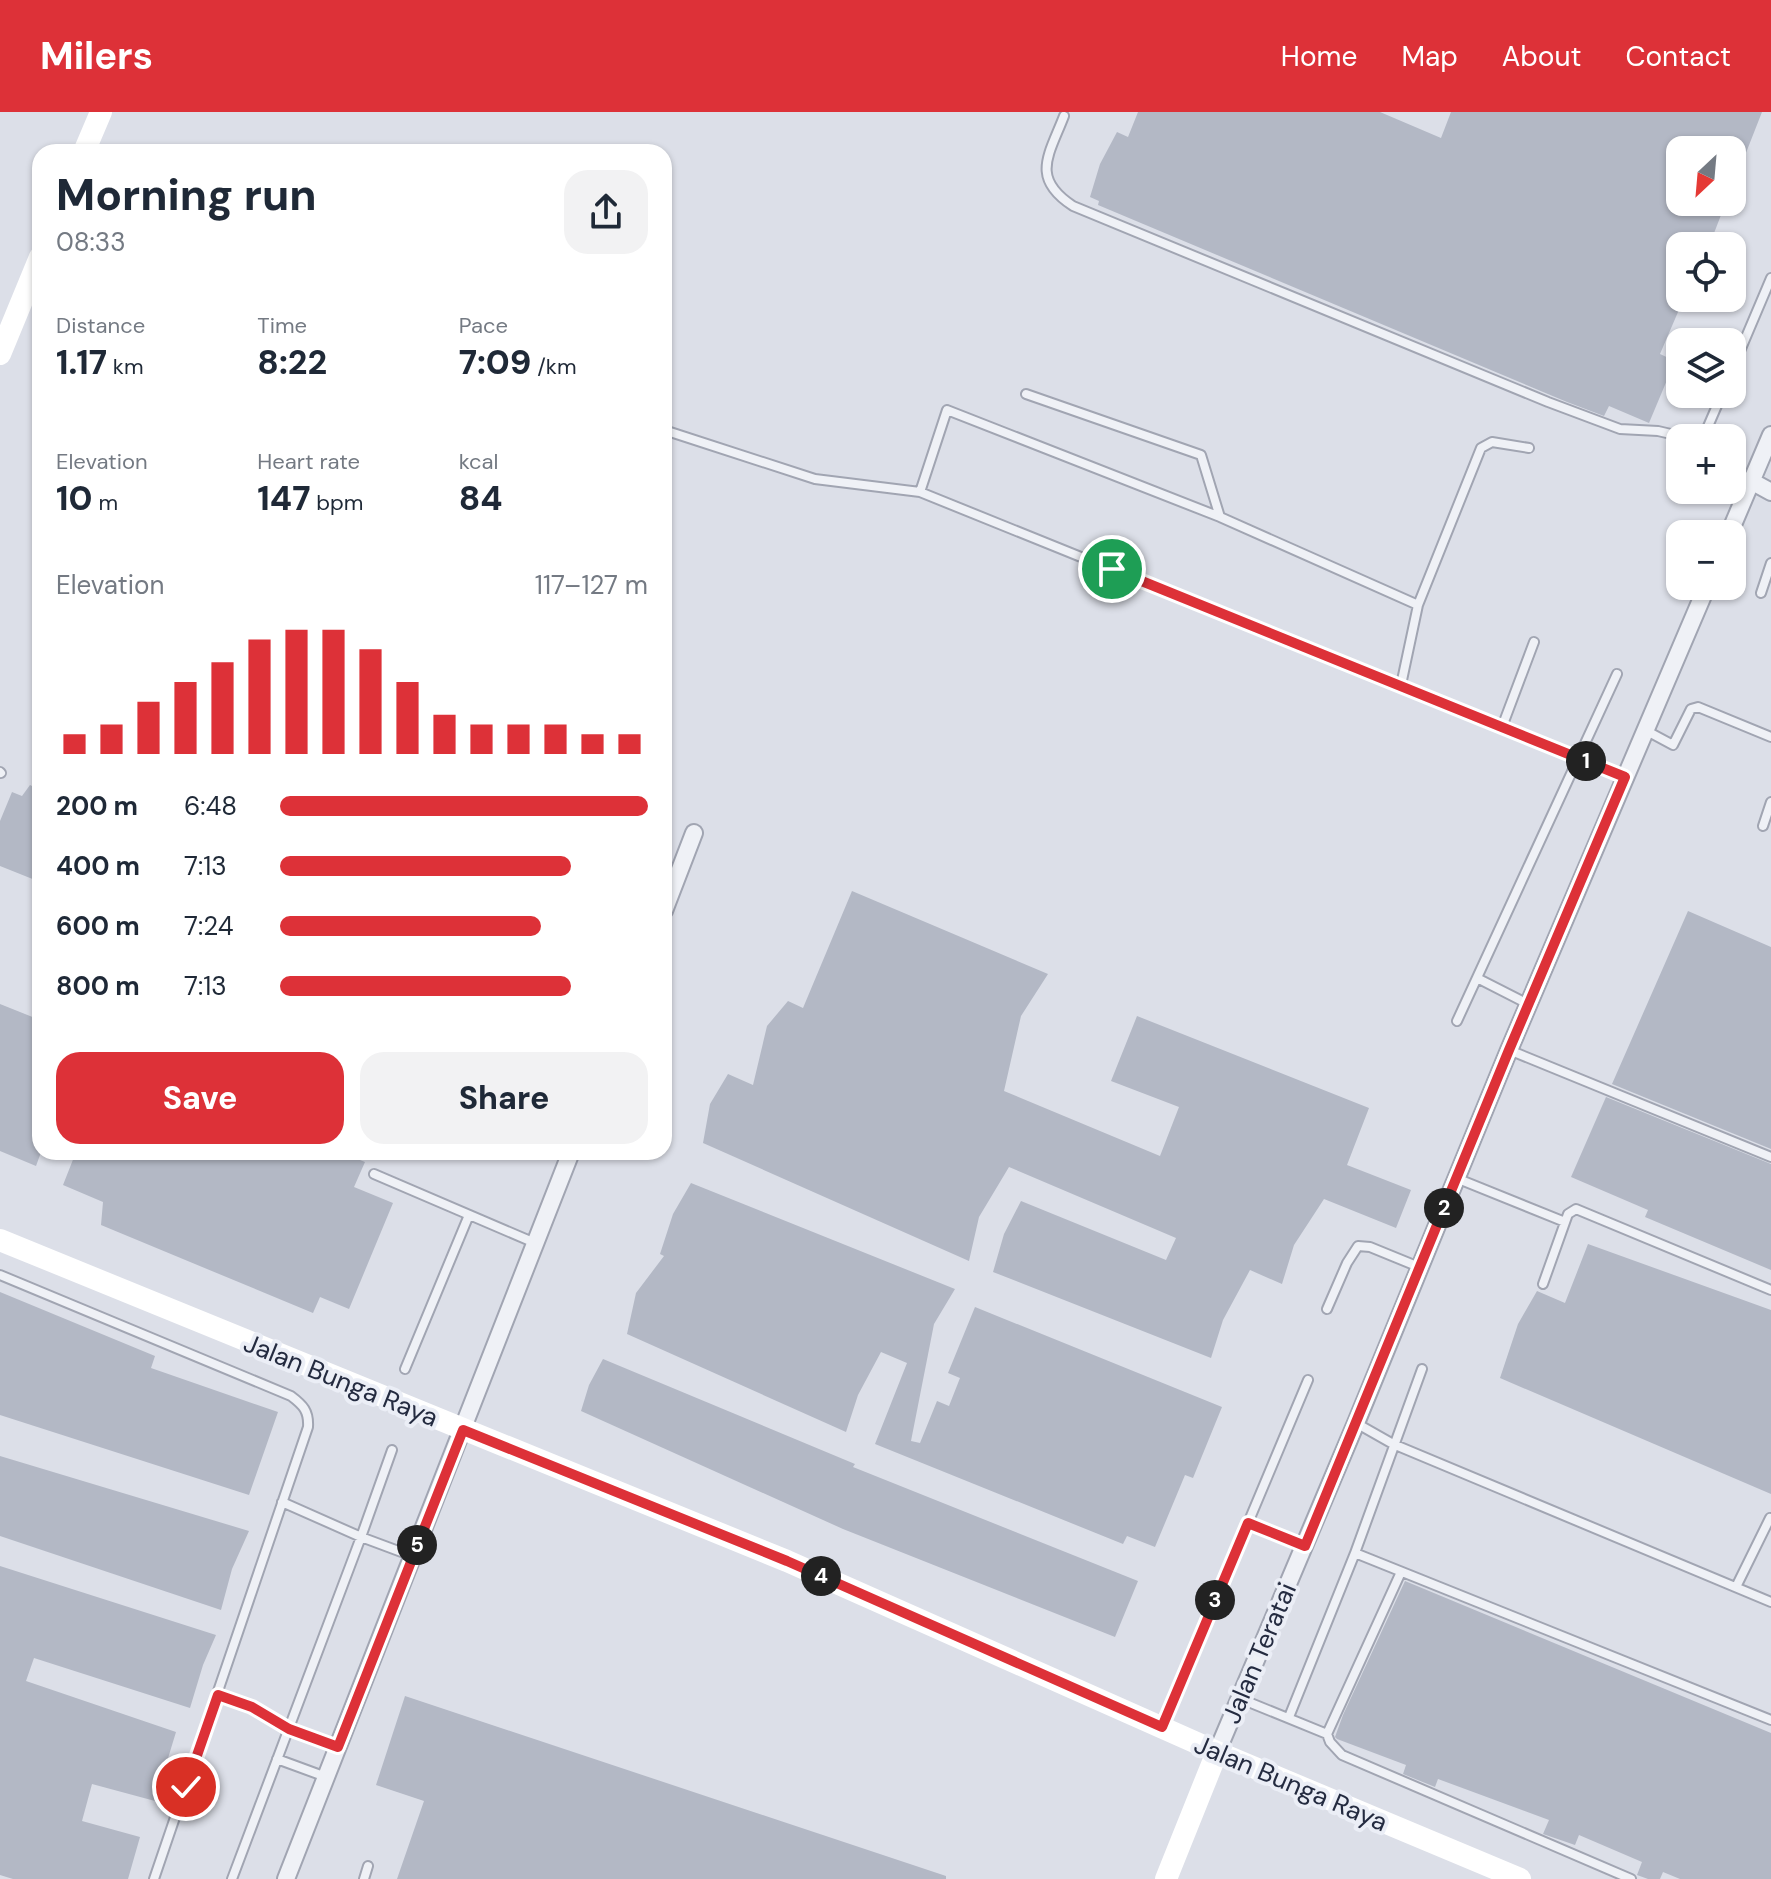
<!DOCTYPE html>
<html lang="en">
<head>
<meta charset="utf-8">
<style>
	body { margin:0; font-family:"DM Sans",sans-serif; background:#f2f2f3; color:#1f2937; height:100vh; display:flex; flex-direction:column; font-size:30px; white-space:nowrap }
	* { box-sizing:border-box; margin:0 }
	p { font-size:26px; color:#747a83 }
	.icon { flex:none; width:44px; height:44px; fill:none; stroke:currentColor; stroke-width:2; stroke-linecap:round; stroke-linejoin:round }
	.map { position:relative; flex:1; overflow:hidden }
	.panel { position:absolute; left:32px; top:32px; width:640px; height:1016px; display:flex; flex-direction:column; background:#fff; border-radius:24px; box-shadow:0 2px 6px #0004 }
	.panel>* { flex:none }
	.needle { width:52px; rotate:206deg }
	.controls { position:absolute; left:1666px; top:24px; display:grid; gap:16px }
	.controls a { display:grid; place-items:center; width:80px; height:80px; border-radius:16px; background:#fff; box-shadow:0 2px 6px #0004; font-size:40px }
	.pin { position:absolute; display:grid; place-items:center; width:68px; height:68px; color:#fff; margin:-34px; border:4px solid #fff; border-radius:50%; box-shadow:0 2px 8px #0007 }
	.km { position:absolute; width:40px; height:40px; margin:-20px; border-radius:50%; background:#222; color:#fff; font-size:22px; line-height:40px; text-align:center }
	.round { display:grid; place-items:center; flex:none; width:84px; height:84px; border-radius:24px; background:#f2f2f3 }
	.summary { display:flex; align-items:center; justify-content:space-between; height:136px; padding:0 24px }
	h1 { font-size:44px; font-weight:800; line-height:60px }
	.stats { display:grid; grid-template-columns:repeat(3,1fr); gap:12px; height:136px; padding:8px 24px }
	.stats div { display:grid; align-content:center }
	.stats b { font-size:34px; font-weight:800 }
	.stats small { font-size:22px; font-weight:400 }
	.stats p { font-size:22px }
	.chart { height:224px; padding:16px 24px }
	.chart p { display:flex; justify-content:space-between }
	.chart svg { width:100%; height:144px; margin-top:8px; stroke:#dd3138; stroke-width:6 }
	.button { display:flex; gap:16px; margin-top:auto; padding:16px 24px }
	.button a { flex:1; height:92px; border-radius:24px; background:#dd3138; color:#fff; font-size:32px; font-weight:800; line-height:92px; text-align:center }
	.button a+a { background:#f2f2f3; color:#1f2937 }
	ul { padding:0 24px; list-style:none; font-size:26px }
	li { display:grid; grid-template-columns:128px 96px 1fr; align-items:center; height:60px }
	li i { height:20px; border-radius:10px; background:#dd3138 }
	header { display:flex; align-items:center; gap:48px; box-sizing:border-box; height:112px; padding:0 40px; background:#dd3138; color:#fff }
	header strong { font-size:38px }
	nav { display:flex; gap:44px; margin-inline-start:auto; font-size:28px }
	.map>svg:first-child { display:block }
	.building { fill:#b3b8c5 }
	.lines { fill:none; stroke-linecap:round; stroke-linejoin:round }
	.lane-casing { stroke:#a1a5b2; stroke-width:12 }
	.street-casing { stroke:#a1a5b2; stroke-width:20 }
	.lane { stroke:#eff1f6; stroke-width:8 }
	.street { stroke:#eff1f6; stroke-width:16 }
	.secondary { stroke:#fff; stroke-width:22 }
	.route-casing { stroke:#fff; stroke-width:16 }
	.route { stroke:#dd3138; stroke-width:10 }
	.labels { text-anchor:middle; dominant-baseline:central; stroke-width:8; stroke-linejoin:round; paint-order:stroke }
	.street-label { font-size:26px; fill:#242b40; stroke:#ebeef6 }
</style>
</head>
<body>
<header>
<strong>Milers</strong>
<nav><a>Home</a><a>Map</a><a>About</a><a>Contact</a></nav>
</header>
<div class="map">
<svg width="1771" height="1767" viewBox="0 0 1771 1767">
	<rect width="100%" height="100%" fill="#dcdfe8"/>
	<path class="building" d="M1138,0H1380L1441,26L1451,0H1762L1733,74L1732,38H1680V90H1726L1711,129L1694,122L1689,134H1680V186H1684L1660,242L1675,249L1649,311L1609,294L1604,304L1567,290L1098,93L1099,89L1090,85L1100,52L1117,20L1128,25Z
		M30,673L40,678V770L0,754V709L12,680L22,684Z
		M852,779L1048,862L1021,904L1004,979L1160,1044L1179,995L1111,969L1137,904L1369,996L1347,1053L1411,1078L1396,1116L1324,1087L1294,1133L1282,1172L1250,1158L1223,1208L1211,1246L993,1160L1004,1122L1021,1089L1166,1148L1176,1126L1009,1055L979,1105L969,1149L703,1031L710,992L728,962L753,973L767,914L788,889L803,896Z
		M1688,799L1771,835V1037L1612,972Z
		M0,892L40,908V1043L36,1054L0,1039Z
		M1606,985L1771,1052V1158L1645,1105L1648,1098L1571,1065Z
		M76,1040H340L365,1050L354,1075L393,1091L349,1197L320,1185L313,1201L101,1113L103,1090L63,1073Z
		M691,1071L955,1177L934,1212L911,1329L920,1331L937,1289L949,1294L960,1266L948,1261L975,1195L1222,1295L1193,1366L1185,1363L1155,1435L1127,1424L1123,1432L875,1332L907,1251L881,1240L858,1283L846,1320L627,1222L636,1181L664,1144L660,1142L673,1102Z
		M1588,1132L1771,1198V1382L1500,1266L1518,1212L1537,1179L1565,1191Z
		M0,1180L155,1244L151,1256L278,1300L249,1383L0,1303Z
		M603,1247L855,1352L853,1355L1138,1469L1115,1525L843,1417L581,1299L589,1273Z
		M0,1344L249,1419L232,1457L221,1498L0,1424Z
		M0,1454L216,1523L203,1553L190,1596L34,1546L26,1569L176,1620L155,1689L92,1672L82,1709L140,1725L128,1767H13L0,1763Z
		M1405,1469L1771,1621V1767H1680L1663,1760L1660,1767H1648L1637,1763L1642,1750L1579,1723L1575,1733L1543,1722L1549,1708L1438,1667L1435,1675L1403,1662L1406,1653L1337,1627L1335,1625L1343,1603Z
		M405,1584L946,1764V1767H397L424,1689L376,1673Z"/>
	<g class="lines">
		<g class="lane-casing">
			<path id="lane" d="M1064,4C1049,43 1030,66 1073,94L1548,290L1620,317L1658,319L1688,326
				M1732,258L1771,166
				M1026,282L1201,343L1220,405L1418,493L1401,573
				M664,318L815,367L920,380L1625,665
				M1703,326L1722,282
				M1732,355L1751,369
				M920,380L947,298L1220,405
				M1761,481L1771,451
				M1418,493L1481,336L1492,330L1529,336
				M1502,615L1534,530
				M1645,618L1673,633L1691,597L1698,595L1771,625
				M0,660L1,661
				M1763,714L1771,690
				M1477,866L1528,892
				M1457,909L1617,562
				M1509,938L1771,1045
				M374,1062L535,1131
				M1456,1066L1565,1110
				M0,1163L291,1284C303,1293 309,1299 308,1315L154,1767
				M1543,1172L1568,1102L1576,1097L1771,1178
				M1327,1197L1347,1151L1358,1134L1370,1135L1419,1155
				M405,1257L469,1103
				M1356,1311L1393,1332L1771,1490
				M282,1390L361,1425L392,1338
				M1248,1411L1308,1268
				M1355,1441L1771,1608
				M1736,1475L1770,1406
				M218,1583L252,1595L289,1617L337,1634
				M1241,1587L1327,1622L1401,1460
				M1289,1605L1355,1441L1422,1257
				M1163,1612L1248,1411L1304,1434
				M1327,1622L1330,1630L1342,1643L1631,1767
				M277,1647L326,1665
				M232,1767L361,1425L412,1444
				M364,1767L368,1754"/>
		</g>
		<g class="street-casing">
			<path id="street" d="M1751,369L1771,380
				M1729,422L1771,323
				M664,799L694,721
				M1217,1640L1356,1311L1509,938L1707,474
				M286,1767L571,1040"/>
		</g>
		<use href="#lane" class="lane"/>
		<use href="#street" class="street"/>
		<path class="secondary" d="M84,40L101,0
			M0,242L40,145
			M0,1128L787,1449L1217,1640L1520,1767
			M1166,1767L1217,1640"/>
	</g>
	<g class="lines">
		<g class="route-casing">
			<path id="route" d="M186,1675L218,1583L252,1595L289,1617L338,1635L463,1318L787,1449L1162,1615L1248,1411L1305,1434L1509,938L1625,665L1112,457"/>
		</g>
		<use href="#route" class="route"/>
	</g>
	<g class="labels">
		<g class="street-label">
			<text transform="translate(341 1268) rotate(22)">Jalan Bunga Raya</text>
			<text transform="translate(1259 1541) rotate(-67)">Jalan Teratai</text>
			<text transform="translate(1291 1671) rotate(23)">Jalan Bunga Raya</text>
		</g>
	</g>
</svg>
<div class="controls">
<a><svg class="needle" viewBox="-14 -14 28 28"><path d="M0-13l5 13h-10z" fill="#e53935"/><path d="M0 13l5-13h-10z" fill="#747a83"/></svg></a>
<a><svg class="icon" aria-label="locate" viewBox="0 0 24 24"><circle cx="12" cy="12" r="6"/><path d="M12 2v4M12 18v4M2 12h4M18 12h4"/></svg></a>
<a><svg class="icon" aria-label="layers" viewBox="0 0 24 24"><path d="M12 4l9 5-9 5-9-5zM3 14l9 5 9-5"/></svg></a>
<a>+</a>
<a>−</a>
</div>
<div class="pin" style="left:1112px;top:457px;background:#1e9e55"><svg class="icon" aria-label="arrive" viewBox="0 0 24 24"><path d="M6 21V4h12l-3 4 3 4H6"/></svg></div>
<div class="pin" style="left:186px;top:1675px;background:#d93025"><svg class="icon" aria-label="check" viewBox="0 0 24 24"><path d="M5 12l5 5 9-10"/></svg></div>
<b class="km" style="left:1586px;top:649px">1</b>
<b class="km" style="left:1444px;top:1096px">2</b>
<b class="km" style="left:1215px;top:1488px">3</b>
<b class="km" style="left:821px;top:1464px">4</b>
<b class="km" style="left:417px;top:1433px">5</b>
<section class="panel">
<div class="summary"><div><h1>Morning run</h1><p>08:33</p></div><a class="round"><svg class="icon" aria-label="share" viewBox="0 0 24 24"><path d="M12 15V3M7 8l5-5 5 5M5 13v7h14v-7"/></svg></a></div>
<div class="stats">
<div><p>Distance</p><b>1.17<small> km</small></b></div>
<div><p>Time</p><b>8:22</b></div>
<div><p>Pace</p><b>7:09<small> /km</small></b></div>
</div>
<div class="stats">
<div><p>Elevation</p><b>10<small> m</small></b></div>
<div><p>Heart rate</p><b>147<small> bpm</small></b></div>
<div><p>kcal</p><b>84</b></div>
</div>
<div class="chart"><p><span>Elevation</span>117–127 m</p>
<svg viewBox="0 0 160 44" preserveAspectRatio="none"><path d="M5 44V38M15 44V35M25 44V28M35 44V22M45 44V16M55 44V9M65 44V6M75 44V6M85 44V12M95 44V22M105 44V32M115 44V35M125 44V35M135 44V35M145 44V38M155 44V38"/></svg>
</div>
<ul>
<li><b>200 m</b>6:48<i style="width:100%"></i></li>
<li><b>400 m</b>7:13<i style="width:79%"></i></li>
<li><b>600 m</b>7:24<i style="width:71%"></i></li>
<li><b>800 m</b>7:13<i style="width:79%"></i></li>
</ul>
<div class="button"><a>Save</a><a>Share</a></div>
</section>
</div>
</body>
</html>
